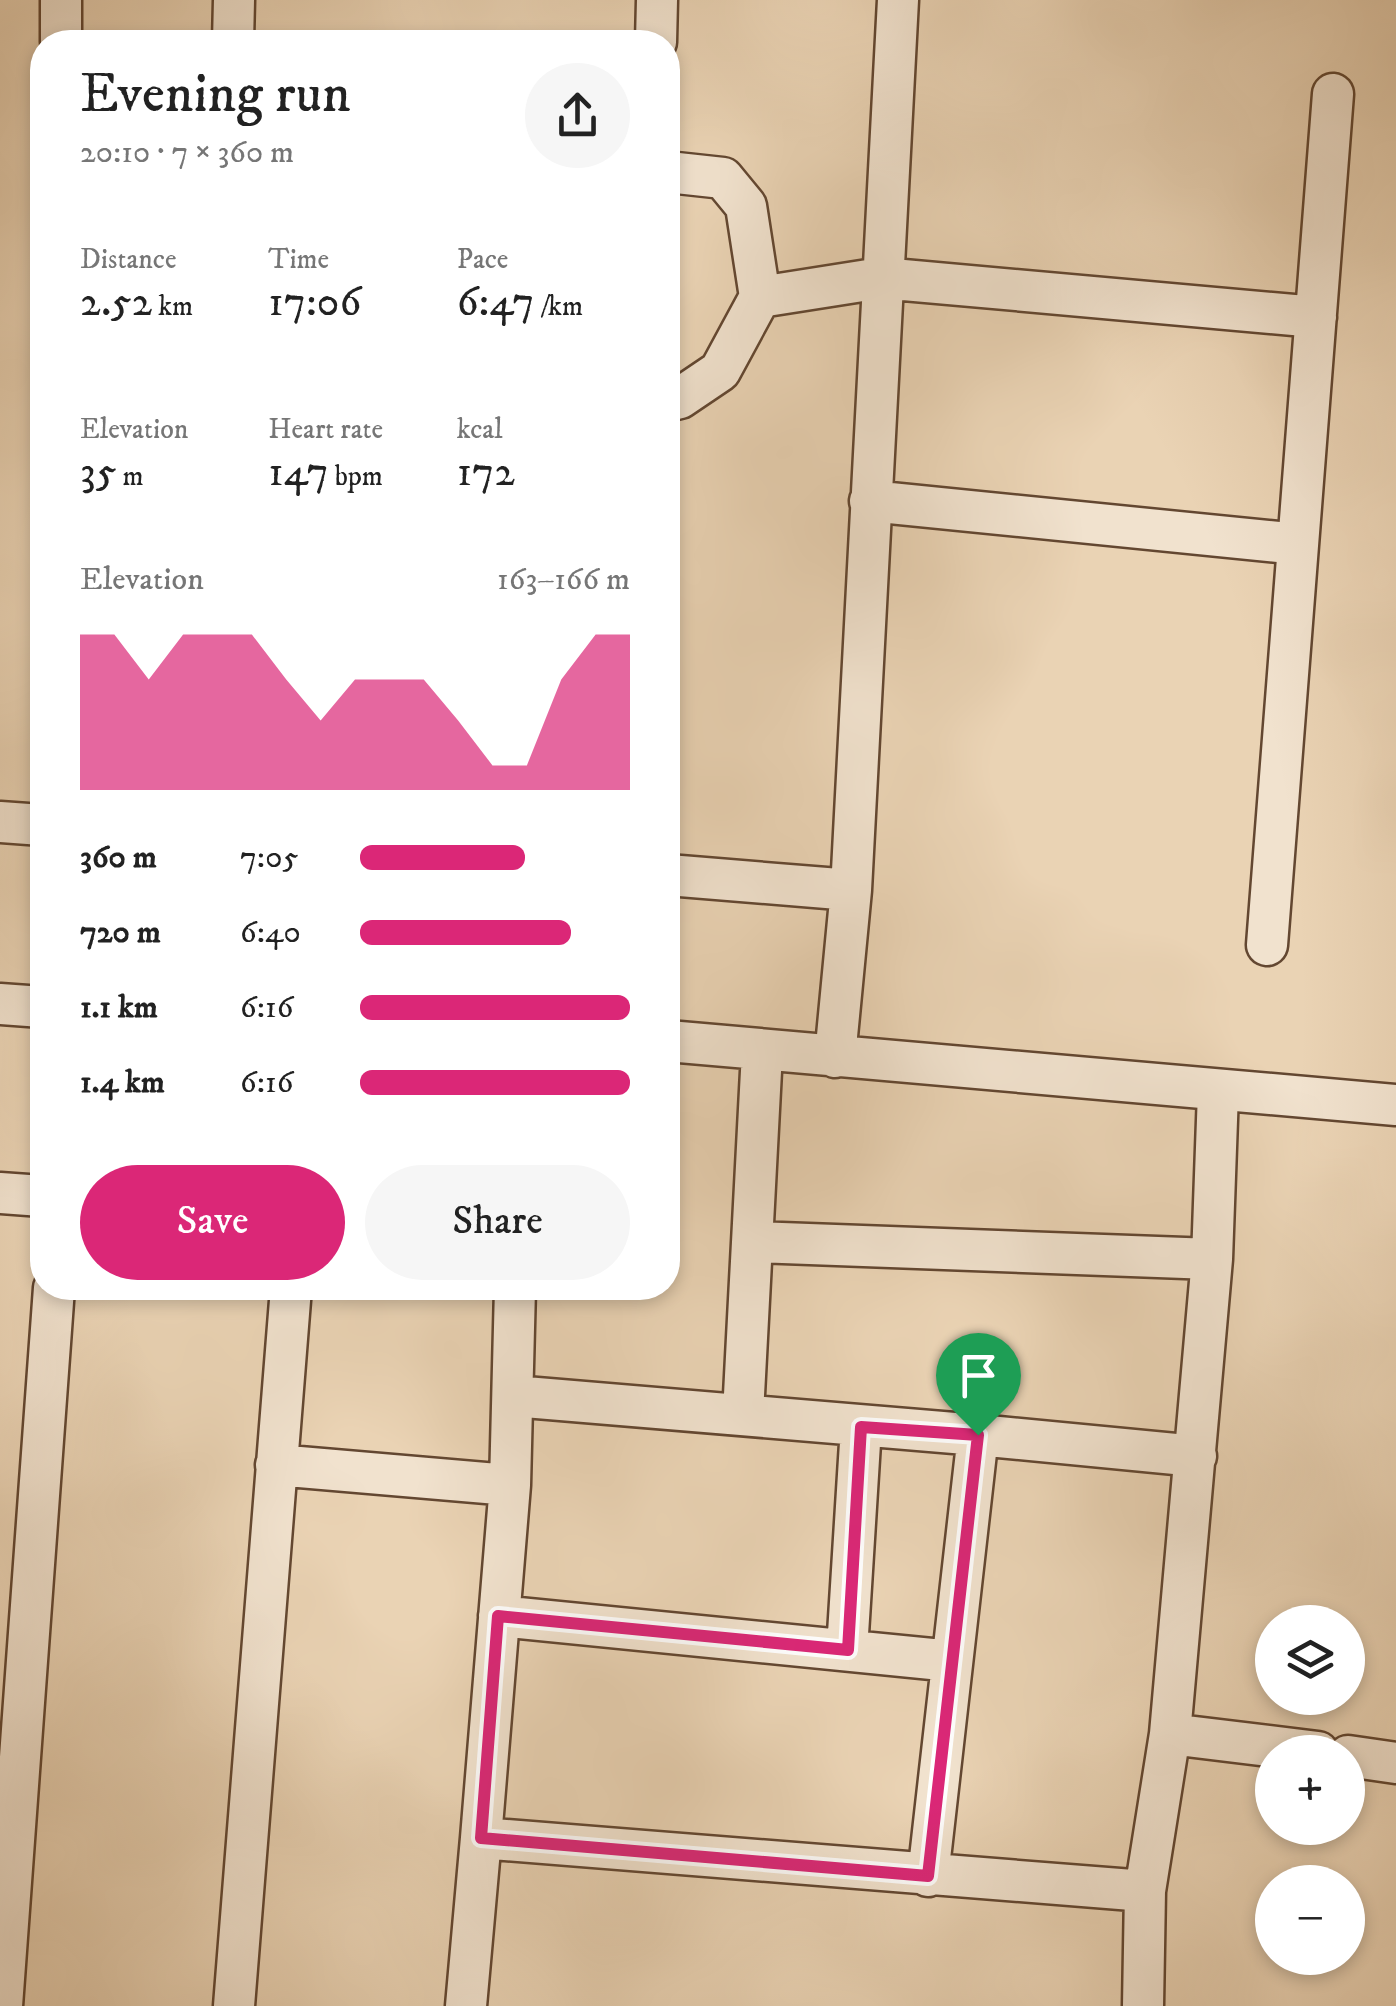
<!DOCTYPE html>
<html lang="en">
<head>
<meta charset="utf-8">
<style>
	body { margin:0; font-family:"IM FELL DW Pica",serif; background:#f6f6f6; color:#222; height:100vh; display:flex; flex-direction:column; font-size:38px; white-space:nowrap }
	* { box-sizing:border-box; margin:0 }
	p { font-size:32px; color:#767676 }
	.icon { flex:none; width:55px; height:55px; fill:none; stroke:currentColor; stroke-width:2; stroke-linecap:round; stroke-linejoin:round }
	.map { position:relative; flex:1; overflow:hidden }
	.details { position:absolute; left:30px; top:30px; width:650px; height:1270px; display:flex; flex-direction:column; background:#fff; border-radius:40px; box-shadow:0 5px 15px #0003 }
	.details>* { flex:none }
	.tools { position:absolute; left:1255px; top:1605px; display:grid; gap:20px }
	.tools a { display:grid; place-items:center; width:110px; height:110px; border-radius:50%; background:#fff; box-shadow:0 5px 15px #0003; font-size:50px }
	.pin { position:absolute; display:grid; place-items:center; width:85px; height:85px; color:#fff; margin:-102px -42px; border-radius:50% 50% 50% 0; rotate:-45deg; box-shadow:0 0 10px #0007 }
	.pin .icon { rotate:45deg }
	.round { display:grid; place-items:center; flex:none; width:105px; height:105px; border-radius:52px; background:#f6f6f6 }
	.overview { display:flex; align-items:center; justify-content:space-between; height:170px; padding:0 50px }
	h1 { font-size:55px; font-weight:600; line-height:75px }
	.metrics { display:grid; grid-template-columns:repeat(3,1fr); gap:15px; height:170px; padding:10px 50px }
	.metrics div { display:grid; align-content:center }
	.metrics b { font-size:42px; font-weight:600 }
	.metrics small { font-size:28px; font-weight:400 }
	.metrics p { font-size:28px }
	.chart { height:280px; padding:20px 50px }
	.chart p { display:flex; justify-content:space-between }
	.chart svg { width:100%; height:180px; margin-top:10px; fill:#db2777; opacity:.7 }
	.button { display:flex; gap:20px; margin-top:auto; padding:20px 50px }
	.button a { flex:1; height:115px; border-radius:60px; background:#db2777; color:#fff; font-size:40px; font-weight:600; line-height:115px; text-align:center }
	.button a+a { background:#f6f6f6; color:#222 }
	ul { padding:0 50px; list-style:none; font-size:32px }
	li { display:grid; grid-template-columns:160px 120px 1fr; align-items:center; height:75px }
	li i { height:25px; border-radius:12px; background:#db2777 }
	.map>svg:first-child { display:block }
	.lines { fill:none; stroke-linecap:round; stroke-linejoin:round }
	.minor-casing { stroke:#634731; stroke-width:45 }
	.minor { stroke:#f1e2ce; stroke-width:40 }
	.route-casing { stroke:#fff; stroke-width:20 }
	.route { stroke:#db2777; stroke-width:12 }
</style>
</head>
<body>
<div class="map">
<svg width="1396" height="2006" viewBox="0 0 1396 2006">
	<rect width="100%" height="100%" fill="#ead3b4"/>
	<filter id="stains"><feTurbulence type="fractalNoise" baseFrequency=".002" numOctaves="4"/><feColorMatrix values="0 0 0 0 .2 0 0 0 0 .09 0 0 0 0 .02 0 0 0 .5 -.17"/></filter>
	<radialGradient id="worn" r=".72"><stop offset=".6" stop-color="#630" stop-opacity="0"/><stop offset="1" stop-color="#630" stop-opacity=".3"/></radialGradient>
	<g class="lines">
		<g class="minor-casing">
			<path id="minor" d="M61,0V42
				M233,42L234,0
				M656,42L657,0
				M668,172L723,178L746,206L760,297L720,371L680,398L668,401
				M760,297L881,278L1316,317
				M870,501L1298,544
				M0,822L42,825
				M668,875L851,890
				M1267,945L1333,94
				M0,1004L42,1007
				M668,1041L1396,1105
				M835,1057L851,890L898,0
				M0,1193L42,1196
				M756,1242L1212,1259
				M515,1288L510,1485L481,1838L1145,1891
				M513,1396L978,1435
				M743,1414L762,1052
				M276,1465L510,1485
				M499,1616L952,1661
				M847,1650L861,1427
				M1170,1734L1212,1259L1218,1092
				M1348,1756L1396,1763
				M928,1876L978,1435L1196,1456
				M2,2006L54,1288
				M234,2006L291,1288
				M466,2006L481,1838
				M1143,2006L1145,1891L1170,1734L1318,1752"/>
		</g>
		<use href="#minor" class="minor"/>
	</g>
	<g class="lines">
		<g class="route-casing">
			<path id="route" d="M861,1427L978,1435L928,1876L481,1838L498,1616L848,1650Z"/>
		</g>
		<use href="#route" class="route"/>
	</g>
	<rect width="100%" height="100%" filter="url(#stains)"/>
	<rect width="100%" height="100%" fill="url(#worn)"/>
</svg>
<div class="tools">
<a><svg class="icon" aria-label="layers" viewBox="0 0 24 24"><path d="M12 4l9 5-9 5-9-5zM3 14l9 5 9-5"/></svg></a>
<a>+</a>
<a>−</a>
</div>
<div class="pin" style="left:978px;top:1435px;background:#1e9e55"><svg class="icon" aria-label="arrive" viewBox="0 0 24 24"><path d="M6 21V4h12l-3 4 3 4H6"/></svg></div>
<section class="details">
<div class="overview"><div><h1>Evening run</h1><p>20:10 · 7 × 360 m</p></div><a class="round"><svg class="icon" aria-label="share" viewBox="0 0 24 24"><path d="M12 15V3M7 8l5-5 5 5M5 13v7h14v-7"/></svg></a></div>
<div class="metrics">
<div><p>Distance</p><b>2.52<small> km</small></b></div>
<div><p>Time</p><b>17:06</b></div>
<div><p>Pace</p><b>6:47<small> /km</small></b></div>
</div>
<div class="metrics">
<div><p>Elevation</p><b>35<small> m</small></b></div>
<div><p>Heart rate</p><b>147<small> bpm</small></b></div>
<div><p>kcal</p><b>172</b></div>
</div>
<div class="chart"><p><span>Elevation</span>163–166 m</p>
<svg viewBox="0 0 160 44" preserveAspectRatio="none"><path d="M0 44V6L10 6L20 17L30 6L40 6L50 6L60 17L70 27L80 17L90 17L100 17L110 27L120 38L130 38L140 17L150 6L160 6V44z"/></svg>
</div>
<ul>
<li><b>360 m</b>7:05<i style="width:61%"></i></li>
<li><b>720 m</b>6:40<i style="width:78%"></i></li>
<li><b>1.1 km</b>6:16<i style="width:100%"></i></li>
<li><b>1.4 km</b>6:16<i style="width:100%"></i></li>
</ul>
<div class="button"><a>Save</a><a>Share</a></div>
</section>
</div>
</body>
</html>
